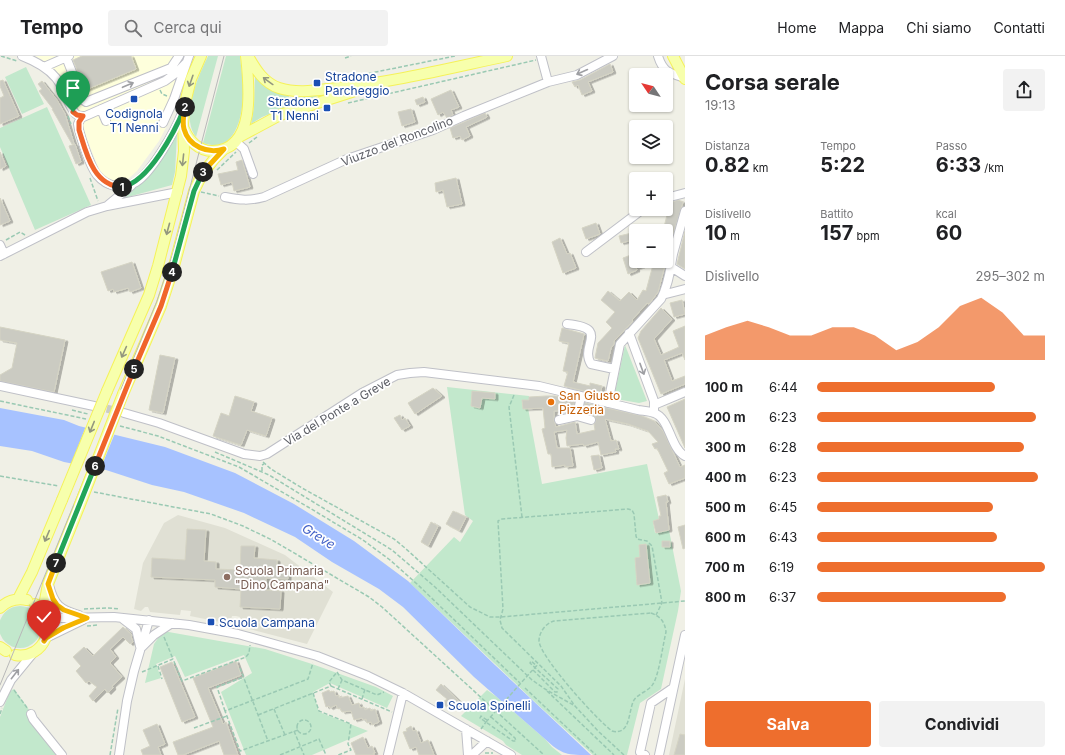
<!DOCTYPE html>
<html lang="it">
<head>
<meta charset="utf-8">
<style>
	body { margin:0; font-family:Inter,sans-serif; background:#f2f2f2; color:#202124; height:100vh; display:flex; flex-direction:column; font-size:15px; white-space:nowrap }
	* { box-sizing:border-box; margin:0 }
	p { font-size:13px; color:#757577 }
	.icon { flex:none; width:22px; height:22px; fill:none; stroke:currentColor; stroke-width:2; stroke-linecap:round; stroke-linejoin:round }
	.map { position:relative; flex:1; overflow:hidden }
	.sheet { display:flex; flex-direction:column; background:#fff; width:380px }
	.sheet>* { flex:none }
	.needle { width:26px; rotate:305deg }
	.controls { position:absolute; left:629px; top:12px; display:grid; gap:8px }
	.controls a { display:grid; place-items:center; width:44px; height:44px; border-radius:4px; background:#fff; box-shadow:0 1px 3px #0004; font-size:20px }
	.pin { position:absolute; display:grid; place-items:center; width:34px; height:34px; color:#fff; margin:-41px -17px; border-radius:50% 50% 50% 0; rotate:-45deg; box-shadow:0 0 4px #0007 }
	.pin .icon { rotate:45deg }
	.km { position:absolute; width:20px; height:20px; margin:-10px; border-radius:50%; background:#222; color:#fff; font-size:11px; line-height:20px; text-align:center }
	.round { display:grid; place-items:center; flex:none; width:42px; height:42px; border-radius:4px; background:#f2f2f2 }
	.overview { display:flex; align-items:center; justify-content:space-between; height:68px; padding:0 20px }
	h1 { font-size:22px; font-weight:700; line-height:30px }
	.figures { display:grid; grid-template-columns:repeat(3,1fr); gap:6px; height:68px; padding:4px 20px }
	.figures div { display:grid; align-content:center }
	.figures b { font-size:20px; font-weight:700 }
	.figures small { font-size:11px; font-weight:400 }
	.figures p { font-size:11px }
	.chart { height:112px; padding:8px 20px }
	.chart p { display:flex; justify-content:space-between }
	.chart svg { width:100%; height:72px; margin-top:4px; fill:#ee6e2d; opacity:.7 }
	.primary-button { display:flex; gap:8px; margin-top:auto; padding:8px 20px }
	.primary-button a { flex:1; height:46px; border-radius:4px; background:#ee6e2d; color:#fff; font-size:16px; font-weight:700; line-height:46px; text-align:center }
	.primary-button a+a { background:#f2f2f2; color:#202124 }
	ul { padding:0 20px; list-style:none; font-size:13px }
	li { display:grid; grid-template-columns:64px 48px 1fr; align-items:center; height:30px }
	li i { height:10px; border-radius:5px; background:#ee6e2d }
	header { display:flex; align-items:center; gap:24px; box-sizing:border-box; height:56px; padding:0 20px; background:#fff; border-bottom:1px solid #e0e0e0 }
	header strong { font-size:19px }
	nav { display:flex; gap:22px; margin-inline-start:auto; font-size:14px }
	.search { width:280px; height:36px; background:#f2f2f2; display:flex; align-items:center; gap:10px; box-sizing:border-box; padding:0 14px; border-radius:4px; color:#757577; font-size:15px }
	main { display:flex; flex:1; min-height:0 }
	.map>svg:first-child { display:block }
	.commercial { fill:#feffdc }
	.education { fill:#e0e0d4 }
	.green { fill:#c2e8cc }
	.water { fill:#a7c2ff }
	.pier { fill:#f0f0e6 }
	.building { fill:#cbcbc2; stroke:#d5d4c4; filter:url(#shadow) }
	.lines { fill:none; stroke-linecap:round; stroke-linejoin:round }
	.minor-tunnel { stroke:#cbccc6; stroke-width:8; stroke-dasharray:8 4; stroke-linecap:butt }
	.minor-casing { stroke:#bfc0c7; stroke-width:10 }
	.major-casing { stroke:#f5f259; stroke-width:12 }
	.path { stroke:#9ac9b3; stroke-width:1.5; stroke-dasharray:4 2; stroke-linecap:butt }
	.minor { stroke:#fff; stroke-width:8 }
	.major { stroke:#f7ffac; stroke-width:10 }
	.tram { stroke:#b8b8b9; stroke-width:1 }
	.major-bridge-casing { stroke:#f5f259; stroke-width:12; stroke-linecap:butt }
	.path-bridge { stroke:#9ac9b3; stroke-width:1.5; stroke-dasharray:4 2; stroke-linecap:butt }
	.major-bridge { stroke:#f7ffac; stroke-width:10 }
	.oneway { stroke:#9e9fa3 }
	.oneway2 { stroke:#93977e }
	.split-1-casing { stroke:#fff; stroke-width:8 }
	.split-2-casing { stroke:#fff; stroke-width:8 }
	.split-3-casing { stroke:#fff; stroke-width:8 }
	.split-4-casing { stroke:#fff; stroke-width:8 }
	.split-5-casing { stroke:#fff; stroke-width:8 }
	.split-6-casing { stroke:#fff; stroke-width:8 }
	.split-7-casing { stroke:#fff; stroke-width:8 }
	.split-8-casing { stroke:#fff; stroke-width:8 }
	.split-9-casing { stroke:#fff; stroke-width:8 }
	.split-1 { stroke:#f0652b; stroke-width:5 }
	.split-2 { stroke:#22a559; stroke-width:5 }
	.split-3 { stroke:#f5b400; stroke-width:5 }
	.split-4 { stroke:#22a559; stroke-width:5 }
	.split-5 { stroke:#f0652b; stroke-width:5 }
	.split-6 { stroke:#f0652b; stroke-width:5 }
	.split-7 { stroke:#22a559; stroke-width:5 }
	.split-8 { stroke:#f5b400; stroke-width:5 }
	.split-9 { stroke:#f5b400; stroke-width:5 }
	.transit-dot { fill:#1a4fb4; stroke:#fff; stroke-width:1.5 }
	.food-dot { fill:#e8710a; stroke:#fff; stroke-width:1.5 }
	.education-dot { fill:#8d6e63; stroke:#fff; stroke-width:1.5 }
	.labels { text-anchor:middle; dominant-baseline:central; stroke-width:3.5; stroke-linejoin:round; paint-order:stroke }
	.transit-label { font-size:12px; fill:#164399; stroke:#fff; text-anchor:start }
	.street-label { font-size:12px; fill:#5d5f66; stroke:#fff }
	.food-label { font-size:12px; fill:#c56008; stroke:#fff; text-anchor:start }
	.education-label { font-size:12px; fill:#785e54; stroke:#fff; text-anchor:start }
	.water-label { font-size:13px; font-style:italic; fill:#4462c7; stroke:#fff }
</style>
</head>
<body>
<header>
<strong>Tempo</strong>
<div class="search"><svg class="icon" aria-label="search" viewBox="0 0 24 24"><circle cx="10" cy="10" r="6"/><path d="M15 15l6 6"/></svg>Cerca qui</div>
<nav><a>Home</a><a>Mappa</a><a>Chi siamo</a><a>Contatti</a></nav>
</header>
<main>
<div class="map">
<svg width="685" height="699" viewBox="0 0 685 699">
	<defs>
		<filter id="shadow"><feDropShadow dx="3" dy="1.5" stdDeviation="0" flood-color="#0004"/></filter>
	</defs>
	<rect width="100%" height="100%" fill="#f0f0e6"/>
	<path class="commercial" d="M35,0H195L170,64L159,85L137,115L128,123L117,126L107,123L100,116L65,28L55,14L41,3Z"/>
	<path class="education" d="M178,459L225,472L285,499L333,536L307,588L238,570L240,561L236,560H232L230,568L190,560L191,555L181,554L180,559L150,556L148,551H145L141,555L134,553L143,507L164,467Z
		M685,623V699H669Z"/>
	<path class="green" d="M208,0H218L196,81C180,60 198,21 208,0Z
		M226,0H240C241,13 244,27 243,40C242,64 234,98 203,87Z
		M26,11L44,48L22,58L5,21Z
		M255,21C264,31 275,37 289,40L288,51L262,61L251,68L254,51Z
		M316,38L317,40L315,42L294,48L295,40Z
		M47,51L91,149L35,174L0,91V72Z
		M177,79L175,116L172,129L124,142L144,124Z
		M625,289L647,345L639,347L616,343L614,341Z
		M447,331L529,340V344H522L523,352H528L542,428L647,408L659,463L653,465L655,477L669,474L681,535L678,555L661,633L640,647L627,699H593L537,648L410,527L454,481L460,486L473,465L465,459Z
		M-1 571a21 21 0 1 1 42 0a21 21 0 1 1-42 0Z
		M163,575L265,593L312,608L376,631L393,640L387,652L330,627L313,636L319,656L368,675L312,699H246L221,636L252,617L244,599L185,621L175,600L156,608L161,622L145,627L154,588Z
		M14,633L62,699H0V661L10,635Z
		M487,634L497,641L545,683L552,691L562,699H522L506,689L503,685L461,660Z"/>
	<path class="water" d="M0,352L64,364L79,370L165,391L235,417L294,448L354,485L408,525L495,609L591,699C567,699 562,699 545,683L474,621L403,551L379,533L332,506L295,481L244,457L184,436L152,429L106,414L64,406L32,395L0,390Z"/>
	<path class="pier" d="M86,370L115,377L100,414L71,409Z"/>
	<path class="building" d="M82,0H131L136,13L85,34L73,4Z
		M610,8L613,16L588,26L592,35L582,39L578,29L575,31L572,26L580,24Z
		M3,24L19,60L0,68V42L4,40L0,30V25Z
		M42,25L57,44L65,58L74,88H72L52,53H53L39,35L42,33L38,28Z
		M451,34L459,51L451,54L453,59L447,62L443,56L438,59L431,43Z
		M423,41L425,46L417,49L415,44Z
		M411,53L415,66L402,70L398,56Z
		M485,57L487,61L466,71L470,80L462,84L460,80L453,82L450,72Z
		M75,88L81,106L76,108L69,90Z
		M0,96L6,110L0,113Z
		M242,104L250,131L234,135L232,126L221,129L218,118L238,114L236,106Z
		M456,122L462,148L447,151L443,134L436,136L435,127Z
		M0,142L10,165L0,169Z
		M678,144L683,146L669,192L666,191V175H663L670,147Z
		M596,167L600,178L586,183L582,172Z
		M685,175V213L677,208Z
		M636,176V183L621,187L619,180Z
		M560,182L567,198L570,197L576,212L563,217L552,186Z
		M636,197V205H640L642,210L636,212L637,214L628,218L623,202Z
		M654,205H666L658,236L649,248L647,247L632,264L633,265L614,285V288L611,292L608,305L595,302L598,287L612,272L606,266L615,256L601,244L608,235L620,245L629,236L637,244L643,234L646,235Z
		M132,206L141,232L130,236L128,232L114,236L113,233L108,235L101,216Z
		M682,244L685,258L674,261L670,247Z
		M661,252L672,263L654,283L661,299L679,291L673,275L685,270V304L682,297L664,304L672,325L685,320V328L661,338L638,282L641,275Z
		M0,271L65,284L54,336L0,325V319L12,312L17,287L0,284Z
		M562,272L584,278L573,326L590,330V327L602,330L600,339L564,330L568,316L563,315L569,287L559,285Z
		M160,299L175,302L163,357L149,354Z
		M433,332L442,340L415,358L408,347Z
		M472,335L495,337V343L482,342L480,352L471,350Z
		M235,340L254,346L251,355L272,362L266,380L247,374L241,389L213,380L221,357L229,360Z
		M546,340H555L575,344L572,355L568,356L567,354L554,355V365L556,371L575,366L577,378L595,374L594,368L596,365L595,360L583,356L585,347L642,360L654,365L663,375L680,411L685,409V422L669,428L664,417L668,415L657,392L655,393L652,388L658,386L648,375L628,368L605,363L611,385L616,384L619,393H615L616,396L601,399L598,386L584,390L583,388L567,390L566,382L567,374L554,376L557,392H570L573,410L565,411V409L552,411L551,398H548L542,373L545,372L543,352L523,353L522,344H529V341Z
		M685,343V392L667,351Z
		M400,359L402,364L405,362L410,370L402,374L394,362Z
		M599,399L602,412L594,414L591,400Z
		M666,439L668,446H666L669,474L656,477L653,465L659,463V460H661L657,441Z
		M453,455L466,461L459,475L446,468Z
		M431,466L438,470L428,490L421,486Z
		M685,469V492L683,493L678,471Z
		M187,473L206,474L204,505L216,506V513L240,514L241,490H255L254,502L277,504V510H288V523L266,522V534L281,535L280,553L240,551L241,533L215,531V524L151,521L152,502L185,504Z
		M662,485H670V491H662Z
		M646,488L650,527L637,529L635,502L640,501L639,489Z
		M123,571L132,579L131,581L133,586L130,588L123,581L110,593L116,601L110,607L122,621L112,630L113,632L108,637L105,633L93,645L89,640L97,631L89,625L86,627L76,615L81,610L73,601L84,591L93,600Z
		M236,605L241,619L208,632L223,668L226,666L238,699H224L219,685L183,699H178L173,686L213,671L193,622Z
		M172,606L195,661L182,666L160,611Z
		M441,628L460,646L454,653L451,650L449,653L442,647L447,643L436,634Z
		M329,634L330,636L334,635L336,640L339,639V642L348,640L352,649L359,647L360,652L364,651L365,654L370,652L371,655L375,653L379,666L372,669L371,666L367,667L366,663L363,664L362,662L354,664L351,655L342,656L340,652L338,653L336,649L330,652L329,650L326,651L322,637Z
		M157,668L165,688L158,691L161,699H143L141,694L150,690L143,674Z
		M411,670L413,675L416,674L421,687L428,684L434,699H419L416,691L410,693L403,676L407,675L406,673Z
		M680,678L685,679V699H674Z
		M363,681L368,692L372,690L375,697H373L374,699H356L351,687Z"/>
	<g class="lines">
		<path class="minor-tunnel" d="M95,350L121,356"/>
		<g class="minor-casing">
			<path id="minor" d="M22,0C35,5 47,11 56,22C65,33 67,48 75,57C77,60 80,60 83,60
				M541,0L548,26
				M658,0C663,16 669,17 685,22
				M66,1L83,44L86,46L171,12L179,0
				M44,11L69,0
				M101,53L106,65
				M182,57C175,75 152,116 136,126C123,134 107,131 97,119C90,110 82,85 79,74L78,68L81,62L165,25L176,17L186,7
				M163,67L174,43L189,0
				M235,85L244,93L253,118
				M225,141C239,144 250,145 264,141L347,103L433,74L464,60L548,26L577,19L613,0
				M666,142L685,137
				M108,149L131,130
				M0,189L4,198
				M586,196L643,153
				M0,200L87,156L107,150L178,136
				M671,211L685,220
				M664,237L666,238L685,233
				M567,268C611,272 579,289 591,308L614,313
				M629,277L654,345V357
				M0,330L94,350
				M581,340L577,360L591,364
				M608,347L620,288L661,243C669,228 670,213 673,198C677,183 681,169 685,155
				M654,349L685,336
				M124,357L159,367L244,398L260,400L267,398L362,337L397,319L410,317L424,316L539,330L638,354C643,355 649,355 654,357C670,362 670,392 685,400
				M559,364L577,360
				M49,529C54,549 60,554 79,559
				M44,556L62,562L114,561L189,569L238,578L317,600L368,620L403,637L511,699
				M123,563L136,573L140,590
				M46,582L83,564
				M142,591L154,579L172,567
				M0,646L11,624L34,596
				M31,658L33,663L62,699
				M466,673L468,699
				M119,699L127,645L134,615L149,564
				M388,699L403,637
				M472,699L487,685
				M645,699L640,696L651,647L673,632
				M659,699L685,579"/>
		</g>
		<g class="major-casing">
			<path id="major" d="M248,0C256,14 264,27 279,32C298,38 318,34 337,32C394,26 450,12 507,0
				M673,0L685,23
				M184,73C189,85 199,95 212,95C257,95 249,28 246,0
				M239,81L280,59L355,35
				M107,335L149,239L158,210L181,120L184,95L183,67L186,43L191,23L201,0
				M123,338L161,250L174,210L194,135C201,118 211,105 224,93
				M18,543L32,516L62,444
				M0,552C8,544 17,542 27,544
				M43,555L48,528L79,451
				M0,591L6,595
				M15,599C45,604 60,566 35,548"/>
		</g>
		<path class="path" d="M1,0L17,5
			M345,2L351,0
			M351,21L455,0
			M160,34L162,38L167,40
			M348,47L536,4
			M68,60L71,68
			M249,87L257,81
			M217,114L236,96
			M90,122L98,145
			M201,136L219,140
			M6,184L20,176L25,179
			M514,339L509,351L522,461
			M0,345L86,363
			M72,354L88,358
			M120,370L158,380L239,411L308,451L363,484L390,504L417,528L520,627
			M215,396L269,419L392,494L435,531L532,624L545,633L575,650
			M263,406L271,413L302,432L394,483L405,492L470,551L490,561H501L685,545
			M262,415V409L264,408
			M0,420L59,430
			M94,436L211,458L243,470L272,484L369,541L382,551L544,699
			M84,553L108,552L120,553
			M651,557C660,560 665,566 666,576C663,588 659,619 653,628C649,635 639,637 634,644C628,655 631,680 612,675C597,664 540,601 539,585C539,576 546,567 554,565Z
			M87,570L98,569
			M164,581L173,603
			M158,610L162,623
			M240,612L268,685
			M533,614L555,636H557L558,633L530,607L531,605L537,610
			M142,616L173,603L182,625L246,601L249,597L250,589
			M337,616L342,624L377,639L384,636
			M331,630L392,656
			M525,632L596,699
			M338,633L342,624
			M14,634L28,653
			M547,635L614,699
			M313,637L319,655L351,668L348,688L351,694L338,699
			M362,643L365,633
			M274,653L285,679
			M225,655L217,631L244,621
			M0,658L2,652
			M258,659L331,630L329,626L337,616
			M487,664L481,660L480,662L513,685H516L515,682L491,661
			M297 671a7 7 0 1 1 14 0a7 7 0 1 1-14 0Z
			M194,672L227,660
			M481,673L486,666
			M298,674L240,695L225,655L308,623L313,607
			M294,675L304,699
			M485,697H493
			M110,699L118,652
			M280,699L319,683L326,699
			M624,699L598,675L575,650L561,630L502,572L500,564L503,553L498,465L502,463L628,453L632,454L634,458L636,480L637,483L647,485L652,490L662,547L656,559"/>
		<use href="#minor" class="minor"/>
		<use href="#major" class="major"/>
		<path class="tram" d="M0,629L157,245L173,197L224,0"/>
		<g class="major-bridge-casing">
			<path id="major-bridge" d="M62,444L107,335
				M79,451L123,338"/>
		</g>
		<path class="path-bridge" d="M486,666L538,608"/>
		<use href="#major-bridge" class="major-bridge"/>
	</g>
	<defs><path id="oneway-shaft" d="M-6 0H5M1.5-3L5.5 0L1.5 3" fill="none" stroke-width="1.6" stroke-linecap="round" stroke-linejoin="round"/></defs>
	<g class="oneway">
		<use href="#oneway-shaft" transform="translate(582 16) rotate(156)"/>
		<use href="#oneway-shaft" transform="translate(128 29) rotate(-23)"/>
		<use href="#oneway-shaft" transform="translate(642 313) rotate(70)"/>
		<use href="#oneway-shaft" transform="translate(15 618) rotate(-52)"/>
	</g>
	<g class="oneway2">
		<use href="#oneway-shaft" transform="translate(191 25) rotate(109)"/>
		<use href="#oneway-shaft" transform="translate(268 25) rotate(-144)"/>
		<use href="#oneway-shaft" transform="translate(183 104) rotate(96)"/>
		<use href="#oneway-shaft" transform="translate(168 173) rotate(105)"/>
		<use href="#oneway-shaft" transform="translate(124 296) rotate(114)"/>
		<use href="#oneway-shaft" transform="translate(92 371) rotate(112)"/>
		<use href="#oneway-shaft" transform="translate(47 480) rotate(113)"/>
	</g>
	<g class="lines">
		<g class="split-1-casing">
			<path id="split-1" d="M73,56L77,59L83,60L79,66V74C86,96 93,130 122,131"/>
		</g>
		<g class="split-2-casing">
			<path id="split-2" d="M122,131C149,126 175,75 185,51"/>
		</g>
		<g class="split-3-casing">
			<path id="split-3" d="M185,51C184,57 182,66 184,73C189,91 208,98 224,93L203,116"/>
		</g>
		<g class="split-4-casing">
			<path id="split-4" d="M172,216L194,135L203,116"/>
		</g>
		<g class="split-5-casing">
			<path id="split-5" d="M134,313L161,250L172,216"/>
		</g>
		<g class="split-6-casing">
			<path id="split-6" d="M95,410L134,313"/>
		</g>
		<g class="split-7-casing">
			<path id="split-7" d="M56,507L95,410"/>
		</g>
		<g class="split-8-casing">
			<path id="split-8" d="M56,507L48,528L53,543L57,549L64,554L87,562L63,572"/>
		</g>
		<g class="split-9-casing">
			<path id="split-9" d="M44,585L46,582L63,572"/>
		</g>
		<use href="#split-1" class="split-1"/>
		<use href="#split-2" class="split-2"/>
		<use href="#split-3" class="split-3"/>
		<use href="#split-4" class="split-4"/>
		<use href="#split-5" class="split-5"/>
		<use href="#split-6" class="split-6"/>
		<use href="#split-7" class="split-7"/>
		<use href="#split-8" class="split-8"/>
		<use href="#split-9" class="split-9"/>
	</g>
	<g class="transit-dot">
		<rect x="313" y="23" width="8" height="8" rx="2"/>
		<rect x="130" y="39" width="8" height="8" rx="2"/>
		<rect x="323" y="48" width="8" height="8" rx="2"/>
		<rect x="207" y="562" width="8" height="8" rx="2"/>
		<rect x="436" y="645" width="8" height="8" rx="2"/>
	</g>
	<circle class="food-dot" cx="551" cy="346" r="4"/>
	<circle class="education-dot" cx="227" cy="521" r="4"/>
	<g class="labels">
		<g class="transit-label">
			<text x="325" y="20">Stradone<tspan x="325" dy="14">Parcheggio</tspan></text>
			<text x="319" y="45" text-anchor="end">Stradone<tspan x="319" dy="14">T1 Nenni</tspan></text>
			<text x="134" y="57" text-anchor="middle">Codignola<tspan x="134" dy="14">T1 Nenni</tspan></text>
			<text x="219" y="566">Scuola Campana</text>
			<text x="448" y="649">Scuola Spinelli</text>
		</g>
		<g class="street-label">
			<text transform="translate(397 85) rotate(-21)">Viuzzo del Roncolino</text>
			<text transform="translate(337 355) rotate(-31)">Via del Ponte a Greve</text>
		</g>
		<g class="food-label">
			<text x="559" y="339">San Giusto<tspan x="559" dy="14">Pizzeria</tspan></text>
		</g>
		<g class="education-label">
			<text x="235" y="514">Scuola Primaria<tspan x="235" dy="14">"Dino Campana"</tspan></text>
		</g>
		<g class="water-label">
			<text transform="translate(319 480) rotate(32)">Greve</text>
		</g>
	</g>
</svg>
<div class="controls">
<a><svg class="needle" viewBox="-14 -14 28 28"><path d="M0-13l5 13h-10z" fill="#e53935"/><path d="M0 13l5-13h-10z" fill="#757577"/></svg></a>
<a><svg class="icon" aria-label="layers" viewBox="0 0 24 24"><path d="M12 4l9 5-9 5-9-5zM3 14l9 5 9-5"/></svg></a>
<a>+</a>
<a>−</a>
</div>
<div class="pin" style="left:73px;top:56px;background:#1e9e55"><svg class="icon" aria-label="arrive" viewBox="0 0 24 24"><path d="M6 21V4h12l-3 4 3 4H6"/></svg></div>
<div class="pin" style="left:44px;top:585px;background:#d93025"><svg class="icon" aria-label="check" viewBox="0 0 24 24"><path d="M5 12l5 5 9-10"/></svg></div>
<b class="km" style="left:122px;top:131px">1</b>
<b class="km" style="left:185px;top:51px">2</b>
<b class="km" style="left:203px;top:116px">3</b>
<b class="km" style="left:172px;top:216px">4</b>
<b class="km" style="left:134px;top:313px">5</b>
<b class="km" style="left:95px;top:410px">6</b>
<b class="km" style="left:56px;top:507px">7</b>
</div>
<section class="sheet">
<div class="overview"><div><h1>Corsa serale</h1><p>19:13</p></div><a class="round"><svg class="icon" aria-label="share" viewBox="0 0 24 24"><path d="M12 15V3M7 8l5-5 5 5M5 13v7h14v-7"/></svg></a></div>
<div class="figures">
<div><p>Distanza</p><b>0.82<small> km</small></b></div>
<div><p>Tempo</p><b>5:22</b></div>
<div><p>Passo</p><b>6:33<small> /km</small></b></div>
</div>
<div class="figures">
<div><p>Dislivello</p><b>10<small> m</small></b></div>
<div><p>Battito</p><b>157<small> bpm</small></b></div>
<div><p>kcal</p><b>60</b></div>
</div>
<div class="chart"><p><span>Dislivello</span>295–302 m</p>
<svg viewBox="0 0 160 44" preserveAspectRatio="none"><path d="M0 44V29L10 24L20 20L30 24L40 29L50 29L60 24L70 24L80 29L90 38L100 33L110 24L120 11L130 6L140 15L150 29L160 29V44z"/></svg>
</div>
<ul>
<li><b>100 m</b>6:44<i style="width:78%"></i></li>
<li><b>200 m</b>6:23<i style="width:96%"></i></li>
<li><b>300 m</b>6:28<i style="width:91%"></i></li>
<li><b>400 m</b>6:23<i style="width:97%"></i></li>
<li><b>500 m</b>6:45<i style="width:77%"></i></li>
<li><b>600 m</b>6:43<i style="width:79%"></i></li>
<li><b>700 m</b>6:19<i style="width:100%"></i></li>
<li><b>800 m</b>6:37<i style="width:83%"></i></li>
</ul>
<div class="primary-button"><a>Salva</a><a>Condividi</a></div>
</section>
</main>
</body>
</html>
